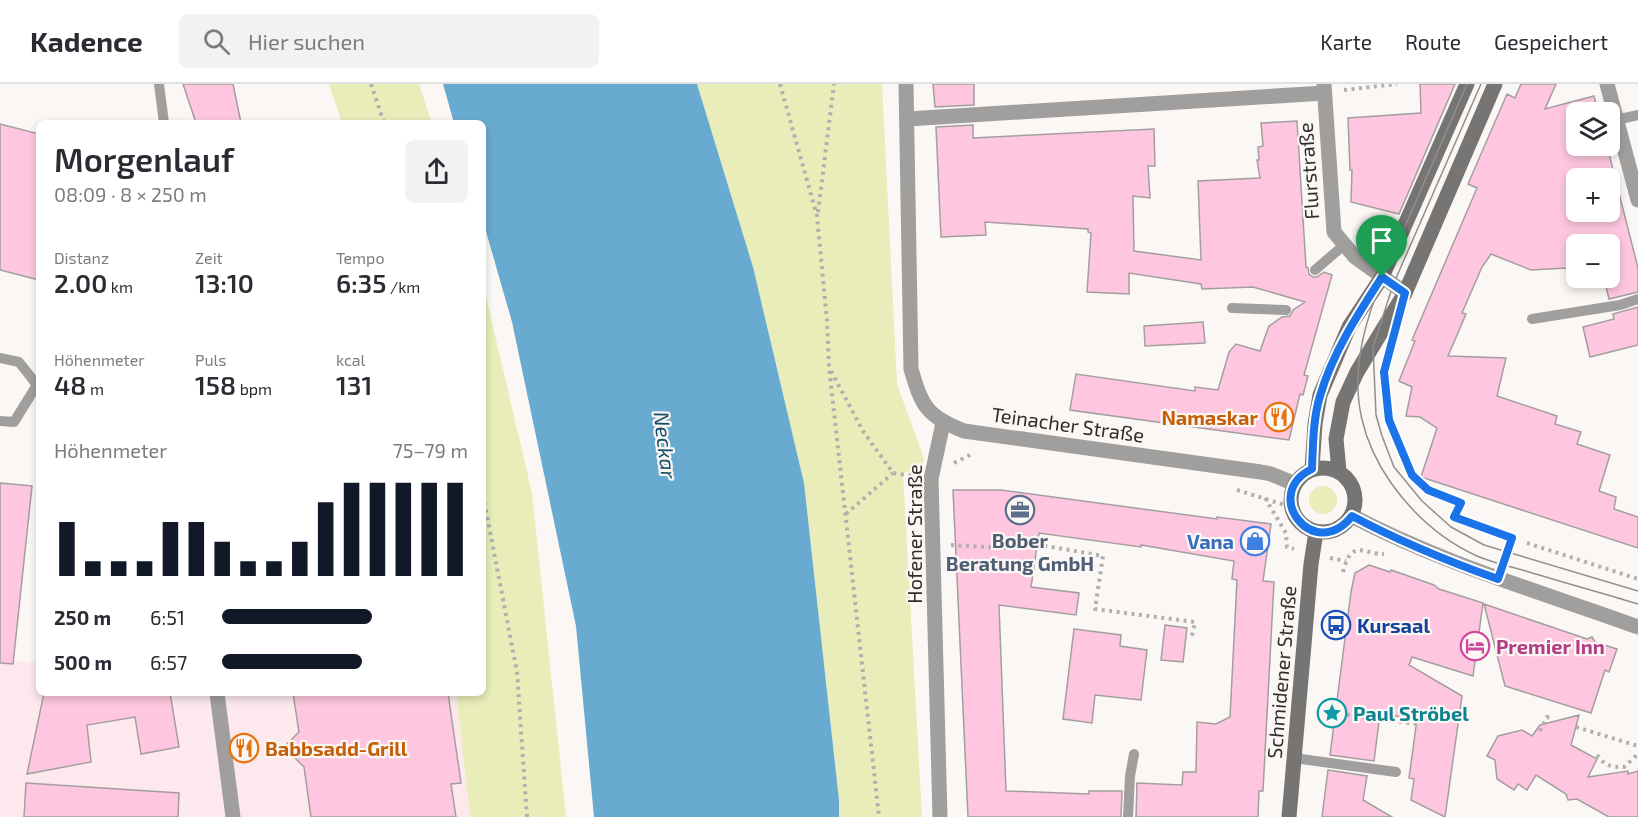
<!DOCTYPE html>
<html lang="de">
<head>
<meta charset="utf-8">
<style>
	body { margin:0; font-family:"Exo 2",sans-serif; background:#f2f2f3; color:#2b2b33; height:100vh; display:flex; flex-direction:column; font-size:22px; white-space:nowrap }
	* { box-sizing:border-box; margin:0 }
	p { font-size:20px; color:#7c7c81 }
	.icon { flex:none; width:33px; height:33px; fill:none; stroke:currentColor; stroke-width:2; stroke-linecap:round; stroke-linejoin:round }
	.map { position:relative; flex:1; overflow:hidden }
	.sheet { position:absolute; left:36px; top:36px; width:450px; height:576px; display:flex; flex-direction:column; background:#fff; border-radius:9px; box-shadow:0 3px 9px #0003 }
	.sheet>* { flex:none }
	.controls { position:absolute; left:1566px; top:18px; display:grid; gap:12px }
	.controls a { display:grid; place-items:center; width:54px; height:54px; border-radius:9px; background:#fff; box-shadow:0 3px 9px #0003; font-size:30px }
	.pin { position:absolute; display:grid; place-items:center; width:51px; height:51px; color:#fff; margin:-62px -26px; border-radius:50% 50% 50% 0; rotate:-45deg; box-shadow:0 0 6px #0007 }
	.pin .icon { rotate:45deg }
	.round { display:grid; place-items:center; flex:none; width:63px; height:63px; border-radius:9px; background:#f2f2f3 }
	.headline { display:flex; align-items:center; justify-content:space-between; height:102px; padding:0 18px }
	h1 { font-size:33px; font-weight:600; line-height:45px }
	.figures { display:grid; grid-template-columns:repeat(3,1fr); gap:9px; height:102px; padding:6px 18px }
	.figures div { display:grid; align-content:center }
	.figures b { font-size:26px; font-weight:600 }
	.figures small { font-size:16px; font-weight:400 }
	.figures p { font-size:16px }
	.chart { height:168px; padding:12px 18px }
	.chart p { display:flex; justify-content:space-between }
	.chart svg { width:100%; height:108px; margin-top:6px; stroke:#111827; stroke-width:6 }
	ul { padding:0 18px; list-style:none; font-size:20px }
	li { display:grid; grid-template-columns:96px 72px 1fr; align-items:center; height:45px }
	li i { height:15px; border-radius:8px; background:#111827 }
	header { display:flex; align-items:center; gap:36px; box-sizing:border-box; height:84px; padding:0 30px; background:#fff; border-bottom:2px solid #e1e1e2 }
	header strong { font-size:28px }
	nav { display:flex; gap:33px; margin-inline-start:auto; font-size:21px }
	.search { width:420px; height:54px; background:#f2f2f3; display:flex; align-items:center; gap:15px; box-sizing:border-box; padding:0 21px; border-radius:9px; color:#7c7c81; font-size:22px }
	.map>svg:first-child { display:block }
	.commercial { fill:#fce8ed }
	.green { fill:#e8edba }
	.water { fill:#69abd0 }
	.building { fill:#fec7df; stroke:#a39ea0; stroke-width:1.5; fill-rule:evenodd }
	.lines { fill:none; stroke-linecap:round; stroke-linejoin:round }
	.path { stroke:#b2afad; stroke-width:4; stroke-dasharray:3 4.5; stroke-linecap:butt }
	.service { stroke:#a09f9d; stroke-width:10 }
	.minor { stroke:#a09f9d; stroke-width:15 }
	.secondary { stroke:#767573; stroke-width:15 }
	.tram { stroke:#918f8d; stroke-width:1.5 }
	.route-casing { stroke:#fff; stroke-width:12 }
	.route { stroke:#1a73e8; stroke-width:8 }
	.labels { text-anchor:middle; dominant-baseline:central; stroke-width:4.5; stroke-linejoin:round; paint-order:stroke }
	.street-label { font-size:20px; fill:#302e2d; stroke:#fbf7f4 }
	.food-label { font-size:20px; font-weight:bold; fill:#c56008; stroke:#fbf7f4; text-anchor:end }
	.service-label { font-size:20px; font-weight:bold; fill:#4e5e75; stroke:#fbf7f4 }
	.shop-label { font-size:20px; font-weight:bold; fill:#366cbe; stroke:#fbf7f4; text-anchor:end }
	.transit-label { font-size:20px; font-weight:bold; fill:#164399; stroke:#fbf7f4; text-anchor:start }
	.hotel-label { font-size:20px; font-weight:bold; fill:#b23c85; stroke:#fbf7f4; text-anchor:start }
	.culture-label { font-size:20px; font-weight:bold; fill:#0d838f; stroke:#fbf7f4; text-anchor:start }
	.water-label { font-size:21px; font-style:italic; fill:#194e68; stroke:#fbf7f4 }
</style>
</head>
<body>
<header>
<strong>Kadence</strong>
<div class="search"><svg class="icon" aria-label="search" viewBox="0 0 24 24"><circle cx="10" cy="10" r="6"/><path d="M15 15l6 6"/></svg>Hier suchen</div>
<nav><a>Karte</a><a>Route</a><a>Gespeichert</a></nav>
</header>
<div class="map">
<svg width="1638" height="733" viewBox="0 0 1638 733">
	<rect width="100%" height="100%" fill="#fbf7f4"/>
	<path class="commercial" d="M0,576L39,579V609H456L470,733H0Z"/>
	<path class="green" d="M329,0H419L432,39H342Z
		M697,0H882L897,300L924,375L922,384L916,389L903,388L922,733H839V716L804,399L753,183Z
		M483,200L532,409L566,733H470L456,609H483Z
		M1309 416a14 14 0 1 1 28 0a14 14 0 1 1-28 0Z"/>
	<path class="water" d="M443,0H697L753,183L804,399L839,716V733H594L576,542L512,238L483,137V39H454Z"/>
	<path class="building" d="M183,0H233L241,39H196Z
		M933,0H974V21L935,23Z
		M1420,0H1455L1399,130L1351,118L1352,86H1350L1348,34L1421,29Z
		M1521,0H1556L1545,25L1594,12L1598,28H1576V62H1607L1638,184V208L1609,215L1604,194H1610V160H1576V179L1569,180L1567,184L1531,186L1491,170L1482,183L1462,229L1466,230L1448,272L1506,274L1497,312L1557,332L1555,340L1581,348L1577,360L1610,371L1599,407L1616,413L1614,425L1638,433V464L1421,393L1437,344L1420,333L1406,332L1412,303L1399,297L1415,257L1412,256L1477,104L1468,100L1507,10L1515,14ZM1576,94H1610V128H1576Z
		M1297,37L1306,183L1308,184L1309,190L1313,193H1317L1324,188L1332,191L1304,291L1308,292L1303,311L1300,310L1289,356L1070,326L1076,290L1195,307V303L1218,306L1229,268L1236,260L1260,267L1269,242L1282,233L1290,232L1293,226L1305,218L1253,203L1202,205L1201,200L1129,189V210L1087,208L1091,149L1088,148V145L985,138L986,151L941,153L936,43L973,41V54L1154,45L1155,82H1148L1150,114L1133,112L1134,167L1201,176L1198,97L1260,94L1257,76H1259L1258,63L1263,62L1261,39Z
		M0,40L39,50V196L0,186Z
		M1638,223V261L1590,273L1583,243L1614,235L1613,230Z
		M1203,238L1205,259L1145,262L1144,242Z
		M0,399L32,402L13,580L0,579Z
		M953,406H1001L1217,435V433L1271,440L1263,497L1274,498L1263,707H1259L1258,733H1136L1137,699L1182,701L1183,688H1196L1197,638L1216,640L1230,633L1237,496L1232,495L1234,477L1141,461V463L1039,449L1031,503L1079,509L1076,531L999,521L1006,707L1089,710V707H1122L1121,733H968Z
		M1369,481L1390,488L1391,486L1434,501L1439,505L1483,519L1473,592L1412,573L1409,581L1462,612L1445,733L1411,716L1414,695L1409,694L1417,635L1380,630L1374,677L1330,671L1351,508L1355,489Z
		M1484,520L1587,555L1592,553L1595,558L1617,565L1609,588L1605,586L1591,629L1505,602Z
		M1165,541L1187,544L1183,578L1161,576Z
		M1074,545L1121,551L1120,562L1147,566L1141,616L1095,611L1092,639L1063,635Z
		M44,609H170L179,663L141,670L135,633L87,641L91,678L27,690Z
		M293,609H448L461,699L451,700L456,733H311L304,683L284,663L299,648Z
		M1579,631L1571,661L1597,675L1588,693L1628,687V690L1638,687V733H1609L1577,715L1568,716L1566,710L1536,691L1527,706L1518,700L1514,706L1497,695L1495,676L1487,672L1498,652L1522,646L1532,652L1540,641Z
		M1328,686L1367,692L1363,716L1392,733H1322Z
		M26,699L179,709L178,733H24Z"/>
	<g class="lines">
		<path class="path" d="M371,0L384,39
			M780,0L817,132L827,237L829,283L879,733
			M1344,6L1397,0
			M818,128L834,0
			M1386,280L1384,288L1389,336L1412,391L1428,406L1461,419L1454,433L1498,449
			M831,287L863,347L893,389L913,392
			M954,379L972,370
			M1237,406L1291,423
			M483,411L517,588L527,733
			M1265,414L1286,449L1287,463L1294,465
			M846,430L893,389
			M1527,459L1638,495
			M951,461L1005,464L1012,456L1103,472L1095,525L1195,538L1191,556
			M1330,474L1346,477
			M1343,488C1352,453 1364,471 1384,470
			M1317,627L1417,640
			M1576,643L1638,662
			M1540,647L1547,633L1553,635
			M1597,671C1605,682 1611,683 1624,683L1638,670"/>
		<path class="service" d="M159,0L164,39
			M1616,36L1638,31
			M1315,186L1344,161
			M1232,224L1286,226
			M1532,235L1620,221L1638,215
			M0,274L19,278L37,301L14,338L0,337
			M1498,495L1512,454
			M1294,674L1396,688
			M1128,733L1130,692L1134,670"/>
		<path class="minor" d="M906,0L911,285C922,323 927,332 964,347L1261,388L1271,390L1295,400
			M1324,0L1334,148L1355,173L1405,209
			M1607,0L1638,116
			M907,35L1324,9
			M1352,432C1443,480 1542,508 1638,543
			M217,609L233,733
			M940,733L931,395L943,339"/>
		<path class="secondary" d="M1291 416a32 32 0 1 1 64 0a32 32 0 1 1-64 0Z
			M1312,385L1315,340L1320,311L1349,243L1382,193L1467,0
			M1339,387L1336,355L1343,318L1357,288L1405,209L1495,0
			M1289,733L1311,480L1316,448"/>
		<path class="tram" d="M1467,0C1447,46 1427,92 1407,138C1367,228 1328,308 1391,399C1413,430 1442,456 1477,472C1493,479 1512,483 1529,488C1565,499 1602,509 1638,520
			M1481,0L1393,201L1373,263L1376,331L1382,352L1394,383L1422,417L1451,443L1484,461L1638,507"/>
	</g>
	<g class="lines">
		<g class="route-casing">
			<path id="route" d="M1382,193L1405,209L1384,288L1389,336L1412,391L1428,406L1461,419L1454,433L1512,454L1498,495C1447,477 1399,457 1352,432C1314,480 1260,410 1312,385C1313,361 1313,335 1320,312C1333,268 1358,230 1382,193Z"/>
		</g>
		<use href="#route" class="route"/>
	</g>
	<defs>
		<g id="restaurant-ring" transform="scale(1.5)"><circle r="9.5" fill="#fbf7f4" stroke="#e8710a" stroke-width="1.5"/><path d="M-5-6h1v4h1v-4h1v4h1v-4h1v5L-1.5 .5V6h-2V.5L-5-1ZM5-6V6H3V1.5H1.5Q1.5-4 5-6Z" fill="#e8710a"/></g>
		<g id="office-ring" transform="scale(1.5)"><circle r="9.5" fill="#fbf7f4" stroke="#5c6f8a" stroke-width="1.5"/><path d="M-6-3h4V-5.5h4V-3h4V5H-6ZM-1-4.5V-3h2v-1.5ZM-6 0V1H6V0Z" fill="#5c6f8a"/></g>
		<g id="shop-ring" transform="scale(1.5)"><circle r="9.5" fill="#fbf7f4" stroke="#3f7fe0" stroke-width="1.5"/><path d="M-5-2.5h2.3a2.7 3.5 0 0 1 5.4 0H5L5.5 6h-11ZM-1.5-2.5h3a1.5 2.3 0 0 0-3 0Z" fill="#3f7fe0"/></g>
		<g id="bus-ring" transform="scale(1.5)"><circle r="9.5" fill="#fbf7f4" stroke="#1a4fb4" stroke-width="1.5"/><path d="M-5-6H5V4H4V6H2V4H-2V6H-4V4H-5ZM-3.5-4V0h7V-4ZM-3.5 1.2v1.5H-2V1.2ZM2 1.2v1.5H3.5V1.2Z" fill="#1a4fb4"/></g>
		<g id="hotel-ring" transform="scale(1.5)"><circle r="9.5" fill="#fbf7f4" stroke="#d1479c" stroke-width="1.5"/><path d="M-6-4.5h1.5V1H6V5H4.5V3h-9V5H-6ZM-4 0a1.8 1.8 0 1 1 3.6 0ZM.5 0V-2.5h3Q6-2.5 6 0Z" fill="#d1479c"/></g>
		<g id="sight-ring" transform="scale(1.5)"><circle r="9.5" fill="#fbf7f4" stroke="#0f9aa8" stroke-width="1.5"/><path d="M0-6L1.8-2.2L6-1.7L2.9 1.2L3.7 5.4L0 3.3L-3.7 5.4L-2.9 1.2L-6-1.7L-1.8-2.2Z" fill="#0f9aa8"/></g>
	</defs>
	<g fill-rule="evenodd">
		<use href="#restaurant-ring" x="1279" y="333"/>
		<use href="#office-ring" x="1020" y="426"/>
		<use href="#shop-ring" x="1255" y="457"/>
		<use href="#bus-ring" x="1336" y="541"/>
		<use href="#hotel-ring" x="1475" y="562"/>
		<use href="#sight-ring" x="1332" y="629"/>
		<use href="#restaurant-ring" x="244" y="664"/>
	</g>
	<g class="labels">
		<g class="street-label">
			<text transform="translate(1308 87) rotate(-94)">Flurstraße</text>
			<text transform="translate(1068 340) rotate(8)">Teinacher Straße</text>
			<text transform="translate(914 450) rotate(-90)">Hofener Straße</text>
			<text transform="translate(1281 588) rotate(-85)">Schmidener Straße</text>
		</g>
		<g class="food-label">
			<text x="1258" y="333">Namaskar</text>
			<text x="265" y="664" text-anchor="start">Babbsadd-Grill</text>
		</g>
		<g class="service-label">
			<text x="1020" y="456">Bober<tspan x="1020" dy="23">Beratung GmbH</tspan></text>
		</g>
		<g class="shop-label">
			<text x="1234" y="457">Vana</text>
		</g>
		<g class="transit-label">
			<text x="1357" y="541">Kursaal</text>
		</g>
		<g class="hotel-label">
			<text x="1496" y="562">Premier Inn</text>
		</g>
		<g class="culture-label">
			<text x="1353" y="629">Paul Ströbel</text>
		</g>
		<g class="water-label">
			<text transform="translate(666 361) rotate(83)">Neckar</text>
		</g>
	</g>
</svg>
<div class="controls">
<a><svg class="icon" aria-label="layers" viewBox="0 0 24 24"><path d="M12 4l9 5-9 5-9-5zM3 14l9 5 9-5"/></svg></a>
<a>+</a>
<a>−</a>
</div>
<div class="pin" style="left:1382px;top:193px;background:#1e9e55"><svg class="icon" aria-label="arrive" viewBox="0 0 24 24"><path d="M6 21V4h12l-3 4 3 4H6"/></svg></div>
<section class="sheet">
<div class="headline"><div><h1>Morgenlauf</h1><p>08:09 · 8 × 250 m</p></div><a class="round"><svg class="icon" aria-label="share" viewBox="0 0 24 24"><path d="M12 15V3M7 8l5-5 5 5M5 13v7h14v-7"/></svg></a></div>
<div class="figures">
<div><p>Distanz</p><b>2.00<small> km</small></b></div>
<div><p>Zeit</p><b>13:10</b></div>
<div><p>Tempo</p><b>6:35<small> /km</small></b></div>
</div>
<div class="figures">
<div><p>Höhenmeter</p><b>48<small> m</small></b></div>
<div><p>Puls</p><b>158<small> bpm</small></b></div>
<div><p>kcal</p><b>131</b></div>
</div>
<div class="chart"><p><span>Höhenmeter</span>75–79 m</p>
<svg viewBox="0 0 160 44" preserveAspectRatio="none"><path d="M5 44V22M15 44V38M25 44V38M35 44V38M45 44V22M55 44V22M65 44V30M75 44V38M85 44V38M95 44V30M105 44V14M115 44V6M125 44V6M135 44V6M145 44V6M155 44V6"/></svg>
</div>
<ul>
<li><b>250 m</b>6:51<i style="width:61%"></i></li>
<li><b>500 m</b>6:57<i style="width:57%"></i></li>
</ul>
</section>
</div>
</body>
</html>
